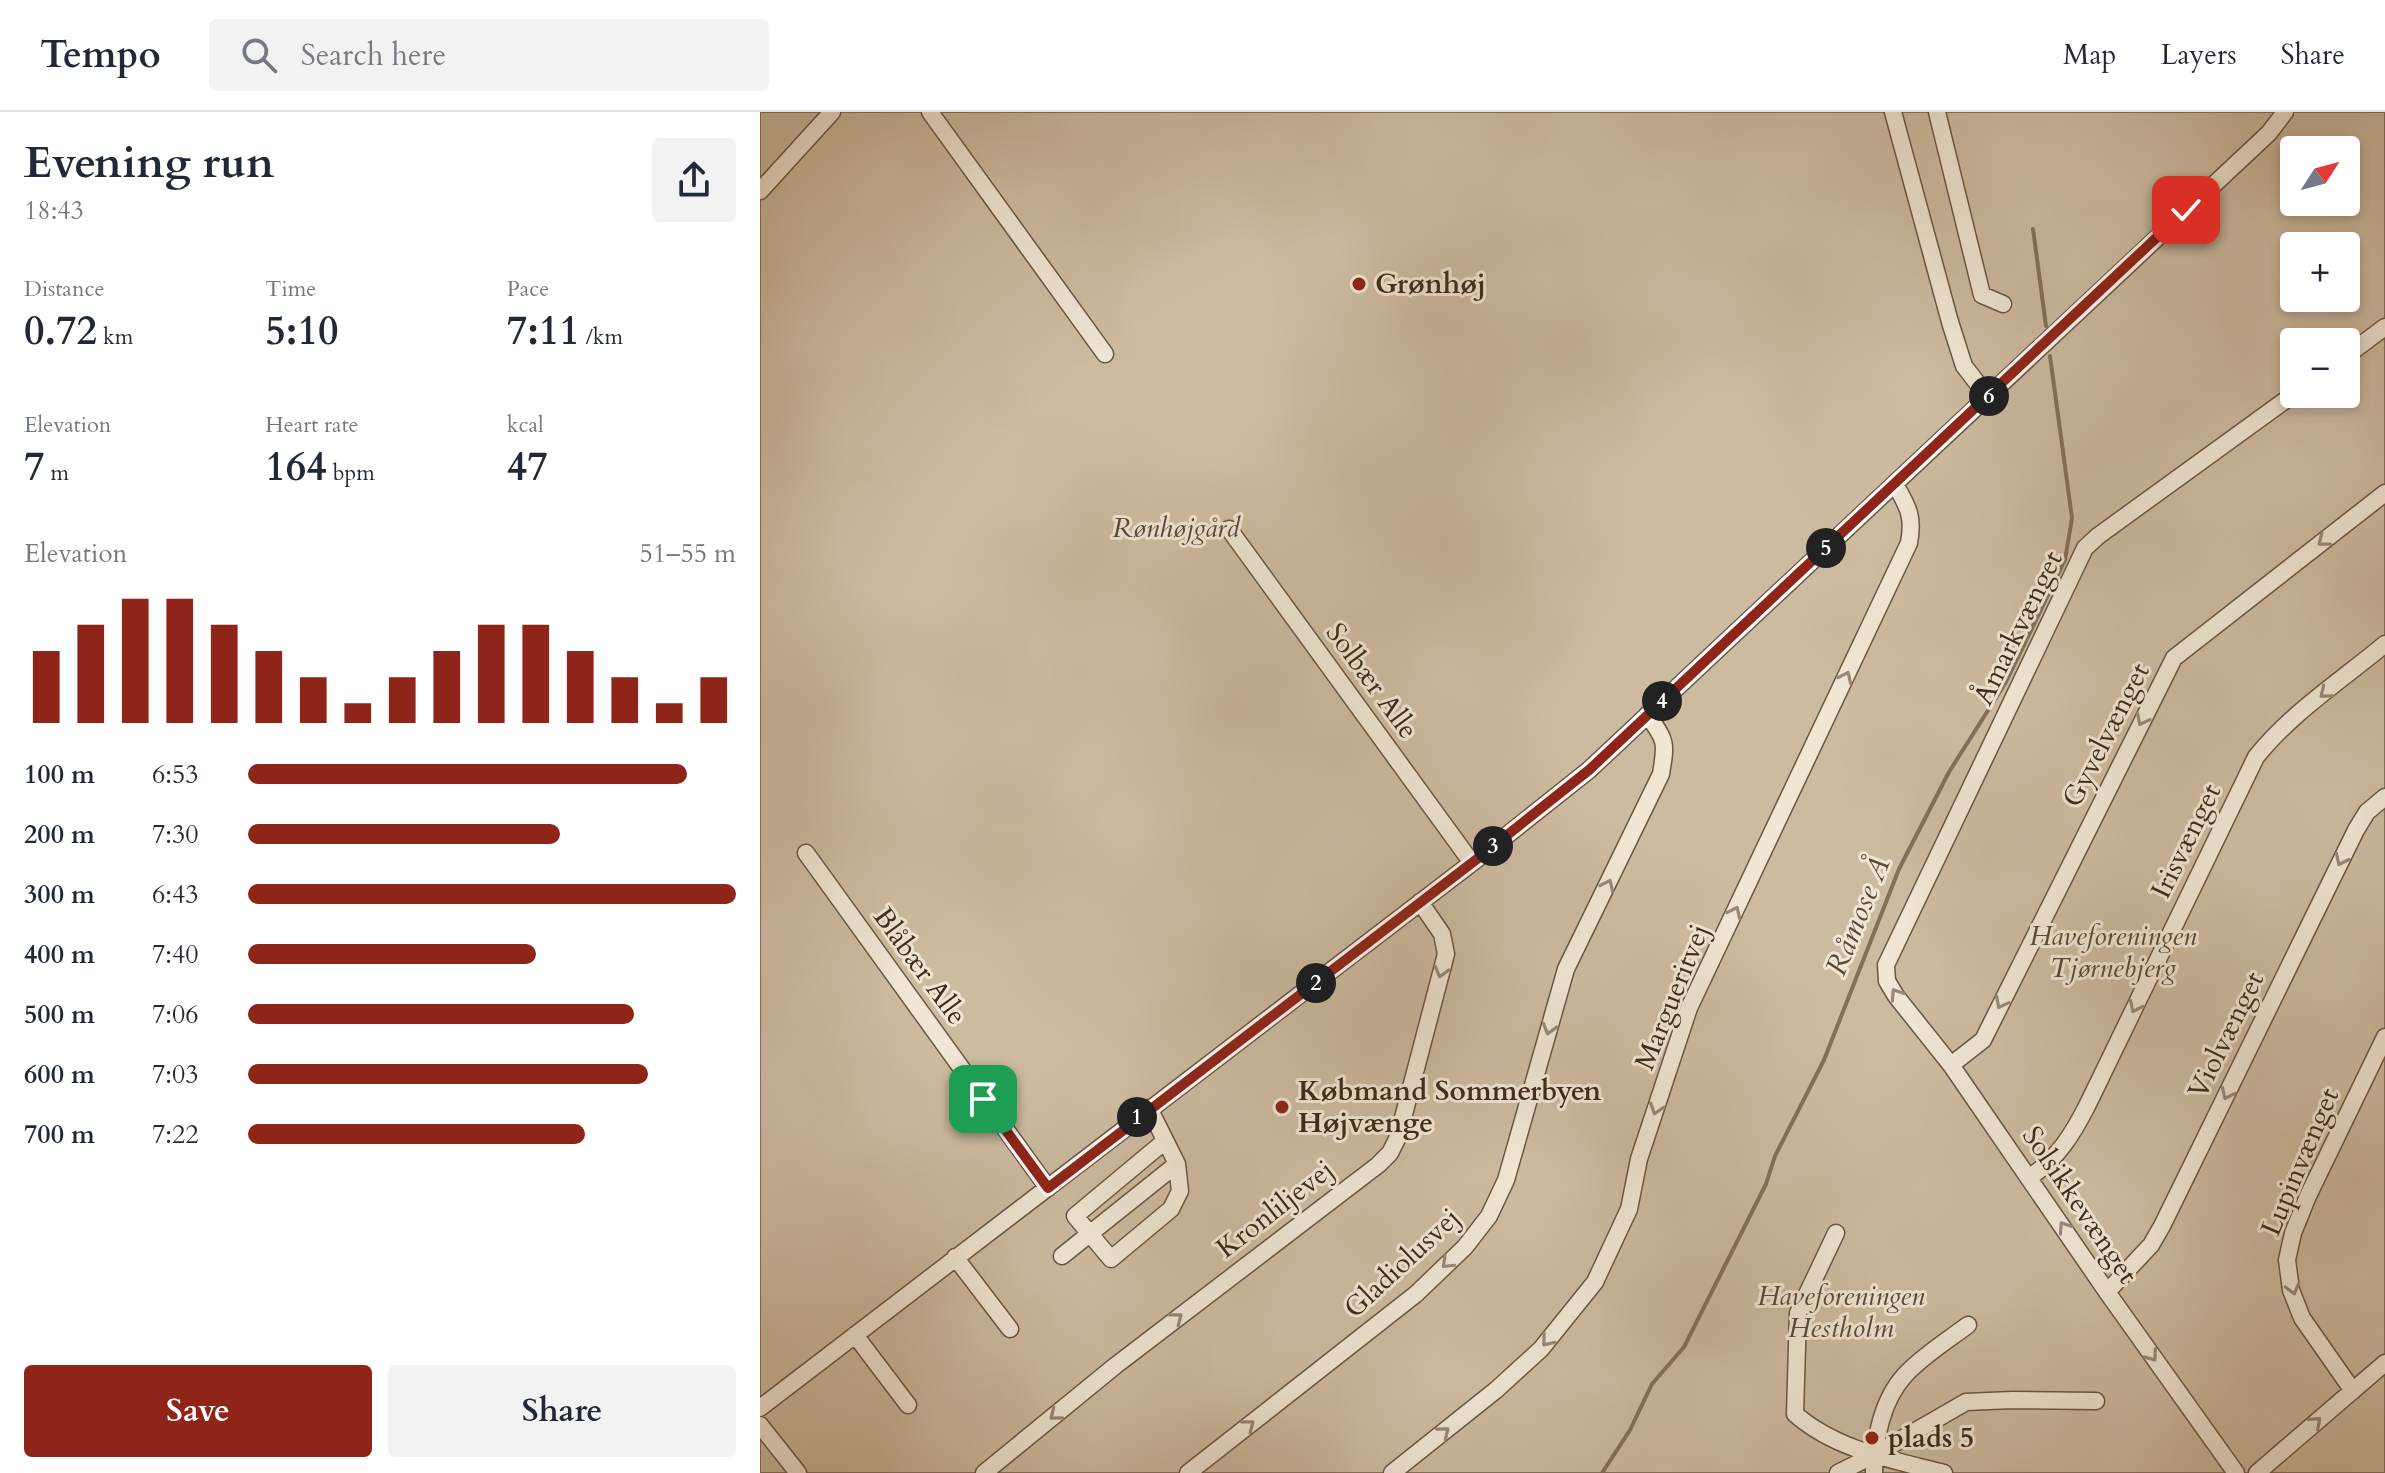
<!DOCTYPE html>
<html lang="en">
<head>
<meta charset="utf-8">
<style>
	body { margin:0; font-family:Cardo,serif; background:#f2f2f3; color:#1f2937; height:100vh; display:flex; flex-direction:column; font-size:30px; white-space:nowrap }
	* { box-sizing:border-box; margin:0 }
	p { font-size:26px; color:#747a83 }
	.icon { flex:none; width:44px; height:44px; fill:none; stroke:currentColor; stroke-width:2; stroke-linecap:round; stroke-linejoin:round }
	.map { position:relative; flex:1; overflow:hidden }
	.side { display:flex; flex-direction:column; background:#fff; width:760px }
	.side>* { flex:none }
	.needle { width:52px; rotate:54deg }
	.buttons { position:absolute; left:1520px; top:24px; display:grid; gap:16px }
	.buttons a { display:grid; place-items:center; width:80px; height:80px; border-radius:8px; background:#fff; box-shadow:0 4px 12px #0003; font-size:40px }
	.pin { position:absolute; display:grid; place-items:center; width:68px; height:68px; color:#fff; margin:-34px; border-radius:16px; box-shadow:0 4px 12px #0006 }
	.km { position:absolute; width:40px; height:40px; margin:-20px; border-radius:50%; background:#222; color:#fff; font-size:22px; line-height:40px; text-align:center }
	.round { display:grid; place-items:center; flex:none; width:84px; height:84px; border-radius:8px; background:#f2f2f3 }
	.overview { display:flex; align-items:center; justify-content:space-between; height:136px; padding:0 24px }
	h1 { font-size:44px; font-weight:800; line-height:60px }
	.stats { display:grid; grid-template-columns:repeat(3,1fr); gap:12px; height:136px; padding:8px 24px }
	.stats div { display:grid; align-content:center }
	.stats b { font-size:40px; font-weight:800 }
	.stats small { font-size:22px; font-weight:400 }
	.stats p { font-size:22px }
	.chart { height:224px; padding:16px 24px }
	.chart p { display:flex; justify-content:space-between }
	.chart svg { width:100%; height:144px; margin-top:8px; stroke:#8f2418; stroke-width:6 }
	.action { display:flex; gap:16px; margin-top:auto; padding:16px 24px }
	.action a { flex:1; height:92px; border-radius:8px; background:#8f2418; color:#fff; font-size:32px; font-weight:800; line-height:92px; text-align:center }
	.action a+a { background:#f2f2f3; color:#1f2937 }
	ul { padding:0 24px; list-style:none; font-size:26px }
	li { display:grid; grid-template-columns:128px 96px 1fr; align-items:center; height:60px }
	li i { height:20px; border-radius:10px; background:#8f2418 }
	header { display:flex; align-items:center; gap:48px; box-sizing:border-box; height:112px; padding:0 40px; background:#fff; border-bottom:2px solid #e0e1e3 }
	header strong { font-size:38px }
	nav { display:flex; gap:44px; margin-inline-start:auto; font-size:28px }
	.search { width:560px; height:72px; background:#f2f2f3; display:flex; align-items:center; gap:20px; box-sizing:border-box; padding:0 28px; border-radius:8px; color:#747a83; font-size:30px }
	main { display:flex; flex:1; min-height:0 }
	.map>svg:first-child { display:block }
	.green { fill:#cdbba1; stroke:#86725e; stroke-width:2; fill-rule:evenodd }
	.lines { fill:none; stroke-linecap:round; stroke-linejoin:round }
	.stream { stroke:#83705b; stroke-width:4 }
	.minor-casing { stroke:#6a5643; stroke-width:19 }
	.minor { stroke:#f1e6d4; stroke-width:16 }
	.oneway { stroke:#988877 }
	.route-casing { stroke:#fff; stroke-width:16 }
	.route { stroke:#8f2418; stroke-width:10 }
	.poi-dot { fill:#8f2418; stroke:#f1e6d4; stroke-width:3 }
	.labels { text-anchor:middle; dominant-baseline:central; stroke-width:6; stroke-linejoin:round; paint-order:stroke }
	.poi-label { font-size:28px; font-weight:bold; fill:#3f2a1a; stroke:#f1e6d4; text-anchor:start }
	.park-label { font-size:28px; font-style:italic; fill:#5b4735; stroke:#f1e6d4 }
	.street-label { font-size:28px; fill:#3f2a1a; stroke:#f1e6d4 }
	.water-label { font-size:30px; font-style:italic; fill:#5b4735; stroke:#f1e6d4 }
</style>
</head>
<body>
<header>
<strong>Tempo</strong>
<div class="search"><svg class="icon" aria-label="search" viewBox="0 0 24 24"><circle cx="10" cy="10" r="6"/><path d="M15 15l6 6"/></svg>Search here</div>
<nav><a>Map</a><a>Layers</a><a>Share</a></nav>
</header>
<main>
<section class="side">
<div class="overview"><div><h1>Evening run</h1><p>18:43</p></div><a class="round"><svg class="icon" aria-label="share" viewBox="0 0 24 24"><path d="M12 15V3M7 8l5-5 5 5M5 13v7h14v-7"/></svg></a></div>
<div class="stats">
<div><p>Distance</p><b>0.72<small> km</small></b></div>
<div><p>Time</p><b>5:10</b></div>
<div><p>Pace</p><b>7:11<small> /km</small></b></div>
</div>
<div class="stats">
<div><p>Elevation</p><b>7<small> m</small></b></div>
<div><p>Heart rate</p><b>164<small> bpm</small></b></div>
<div><p>kcal</p><b>47</b></div>
</div>
<div class="chart"><p><span>Elevation</span>51–55 m</p>
<svg viewBox="0 0 160 44" preserveAspectRatio="none"><path d="M5 44V22M15 44V14M25 44V6M35 44V6M45 44V14M55 44V22M65 44V30M75 44V38M85 44V30M95 44V22M105 44V14M115 44V14M125 44V22M135 44V30M145 44V38M155 44V30"/></svg>
</div>
<ul>
<li><b>100 m</b>6:53<i style="width:90%"></i></li>
<li><b>200 m</b>7:30<i style="width:64%"></i></li>
<li><b>300 m</b>6:43<i style="width:100%"></i></li>
<li><b>400 m</b>7:40<i style="width:59%"></i></li>
<li><b>500 m</b>7:06<i style="width:79%"></i></li>
<li><b>600 m</b>7:03<i style="width:82%"></i></li>
<li><b>700 m</b>7:22<i style="width:69%"></i></li>
</ul>
<div class="action"><a>Save</a><a>Share</a></div>
</section>
<div class="map">
<svg width="1625" height="1361" viewBox="0 0 1625 1361">
	<rect width="100%" height="100%" fill="#ead9bd"/>
	<filter id="stains"><feTurbulence type="fractalNoise" baseFrequency=".0025" numOctaves="4"/><feColorMatrix values="0 0 0 0 .2 0 0 0 0 .09 0 0 0 0 .02 0 0 0 .5 -.17"/></filter>
	<radialGradient id="worn" r=".72"><stop offset=".6" stop-color="#630" stop-opacity="0"/><stop offset="1" stop-color="#630" stop-opacity=".3"/></radialGradient>
	<path class="green" d="M0,0H1625V1361H0ZM1534,38H1586V90H1534ZM1534,134H1586V186H1534ZM1534,230H1586V282H1534Z"/>
	<g class="lines">
		<path class="stream" d="M1273,117L1286,214
			M842,1361L870,1318L892,1272L924,1235L1006,1072L1015,1044L1064,948L1139,757L1189,660L1246,570L1305,448L1312,406L1290,244"/>
		<g class="minor-casing">
			<path id="minor" d="M170,0L345,242
				M1133,0L1190,210L1204,254L1228,285
				M1177,0L1222,183L1243,192
				M0,79L72,0
				M1586,244L1625,215
				M469,417L712,751
				M46,741L288,1076
				M1191,953L1223,928L1414,546L1625,381
				M405,1029L315,1104L351,1147L411,1097L420,1079L417,1052
				M1270,1065C1298,1046 1312,1023 1327,994L1496,645C1531,601 1582,568 1625,532
				M1076,1121L1038,1201L1035,1302C1076,1338 1133,1348 1184,1361
				M302,1144L417,1052L389,996
				M195,1145L250,1217
				M1347,1180L1391,1133L1402,1114L1596,718L1607,700L1625,685
				M95,1223L148,1293
				M1593,1279L1542,1206L1531,1178L1527,1148L1533,1121L1548,1084L1625,925
				M0,1296L717,747L829,658L1509,21L1525,0
				M0,1313L38,1361
				M224,1361L355,1254L618,1053L630,1041L638,1025L686,842L682,822L660,790
				M428,1361L656,1182L705,1135L729,1104L746,1068L806,857L901,662C906,632 907,628 887,603
				M632,1361L736,1278L781,1237L835,1170L869,1097L879,1047L929,896L1149,431C1154,404 1148,395 1135,372
				M1078,1361L1114,1343L1206,1290L1252,1288L1336,1289
				M1114,1361C1114,1328 1122,1288 1145,1263C1161,1245 1188,1228 1208,1213
				M1476,1361L1347,1180L1191,953L1136,884L1127,869L1126,853L1325,436L1338,424L1534,282
				M1497,1361L1625,1251"/>
		</g>
		<use href="#minor" class="minor"/>
	</g>
	<defs><path id="oneway-chevron" d="M-2-3.5L2.5 0L-2 3.5" fill="none" stroke-width="1.6" stroke-linecap="round" stroke-linejoin="round" transform="scale(2)"/></defs>
	<g class="oneway">
		<use href="#oneway-chevron" transform="translate(1563 429) rotate(142)"/>
		<use href="#oneway-chevron" transform="translate(1086 565) rotate(-65)"/>
		<use href="#oneway-chevron" transform="translate(1565 581) rotate(141)"/>
		<use href="#oneway-chevron" transform="translate(1382 608) rotate(117)"/>
		<use href="#oneway-chevron" transform="translate(1581 748) rotate(116)"/>
		<use href="#oneway-chevron" transform="translate(848 773) rotate(-64)"/>
		<use href="#oneway-chevron" transform="translate(975 800) rotate(-65)"/>
		<use href="#oneway-chevron" transform="translate(681 860) rotate(105)"/>
		<use href="#oneway-chevron" transform="translate(1136 882) rotate(-123)"/>
		<use href="#oneway-chevron" transform="translate(1241 891) rotate(117)"/>
		<use href="#oneway-chevron" transform="translate(1375 895) rotate(116)"/>
		<use href="#oneway-chevron" transform="translate(789 917) rotate(106)"/>
		<use href="#oneway-chevron" transform="translate(1467 982) rotate(116)"/>
		<use href="#oneway-chevron" transform="translate(896 997) rotate(108)"/>
		<use href="#oneway-chevron" transform="translate(1304 1115) rotate(-124)"/>
		<use href="#oneway-chevron" transform="translate(687 1151) rotate(136)"/>
		<use href="#oneway-chevron" transform="translate(1533 1177) rotate(75)"/>
		<use href="#oneway-chevron" transform="translate(417 1206) rotate(-38)"/>
		<use href="#oneway-chevron" transform="translate(787 1229) rotate(130)"/>
		<use href="#oneway-chevron" transform="translate(1392 1244) rotate(54)"/>
		<use href="#oneway-chevron" transform="translate(295 1303) rotate(141)"/>
		<use href="#oneway-chevron" transform="translate(1556 1310) rotate(-41)"/>
		<use href="#oneway-chevron" transform="translate(489 1313) rotate(-38)"/>
		<use href="#oneway-chevron" transform="translate(684 1320) rotate(-39)"/>
	</g>
	<g class="lines">
		<g class="route-casing">
			<path id="route" d="M223,987L288,1076L717,747L829,658L1426,98"/>
		</g>
		<use href="#route" class="route"/>
	</g>
	<g class="poi-dot">
		<circle cx="599" cy="172" r="8"/>
		<circle cx="522" cy="995" r="8"/>
		<circle cx="1112" cy="1326" r="8"/>
	</g>
	<g class="labels">
		<g class="poi-label">
			<text x="615" y="172">Grønhøj</text>
			<text x="538" y="979">Købmand Sommerbyen<tspan x="538" dy="32">Højvænge</tspan></text>
			<text x="1128" y="1326">plads 5</text>
		</g>
		<g class="park-label">
			<text x="416" y="416">Rønhøjgård</text>
			<text x="1353" y="824">Haveforeningen<tspan x="1353" dy="32">Tjørnebjerg</tspan></text>
			<text x="1081" y="1184">Haveforeningen<tspan x="1081" dy="32">Hestholm</tspan></text>
		</g>
		<g class="street-label">
			<text transform="translate(1258 516) rotate(-64)">Åmarkvænget</text>
			<text transform="translate(612 569) rotate(54)">Solbær Alle</text>
			<text transform="translate(1346 623) rotate(-63)">Gyvelvænget</text>
			<text transform="translate(1426 729) rotate(-64)">Irisvænget</text>
			<text transform="translate(160 854) rotate(54)">Blåbær Alle</text>
			<text transform="translate(912 885) rotate(-68)">Margueritvej</text>
			<text transform="translate(1466 923) rotate(-64)">Violvænget</text>
			<text transform="translate(1540 1050) rotate(-67)">Lupinvænget</text>
			<text transform="translate(1320 1093) rotate(56)">Solsikkevænget</text>
			<text transform="translate(515 1097) rotate(-38)">Kronliljevej</text>
			<text transform="translate(642 1151) rotate(-43)">Gladiolusvej</text>
		</g>
		<g class="water-label">
			<text transform="translate(1098 804) rotate(-68)">Råmose Å</text>
		</g>
	</g>
	<rect width="100%" height="100%" filter="url(#stains)"/>
	<rect width="100%" height="100%" fill="url(#worn)"/>
</svg>
<div class="buttons">
<a><svg class="needle" viewBox="-14 -14 28 28"><path d="M0-13l5 13h-10z" fill="#e53935"/><path d="M0 13l5-13h-10z" fill="#747a83"/></svg></a>
<a>+</a>
<a>−</a>
</div>
<div class="pin" style="left:223px;top:987px;background:#1e9e55"><svg class="icon" aria-label="arrive" viewBox="0 0 24 24"><path d="M6 21V4h12l-3 4 3 4H6"/></svg></div>
<div class="pin" style="left:1426px;top:98px;background:#d93025"><svg class="icon" aria-label="check" viewBox="0 0 24 24"><path d="M5 12l5 5 9-10"/></svg></div>
<b class="km" style="left:377px;top:1005px">1</b>
<b class="km" style="left:556px;top:871px">2</b>
<b class="km" style="left:733px;top:734px">3</b>
<b class="km" style="left:902px;top:589px">4</b>
<b class="km" style="left:1066px;top:436px">5</b>
<b class="km" style="left:1229px;top:284px">6</b>
</div>
</main>
</body>
</html>
